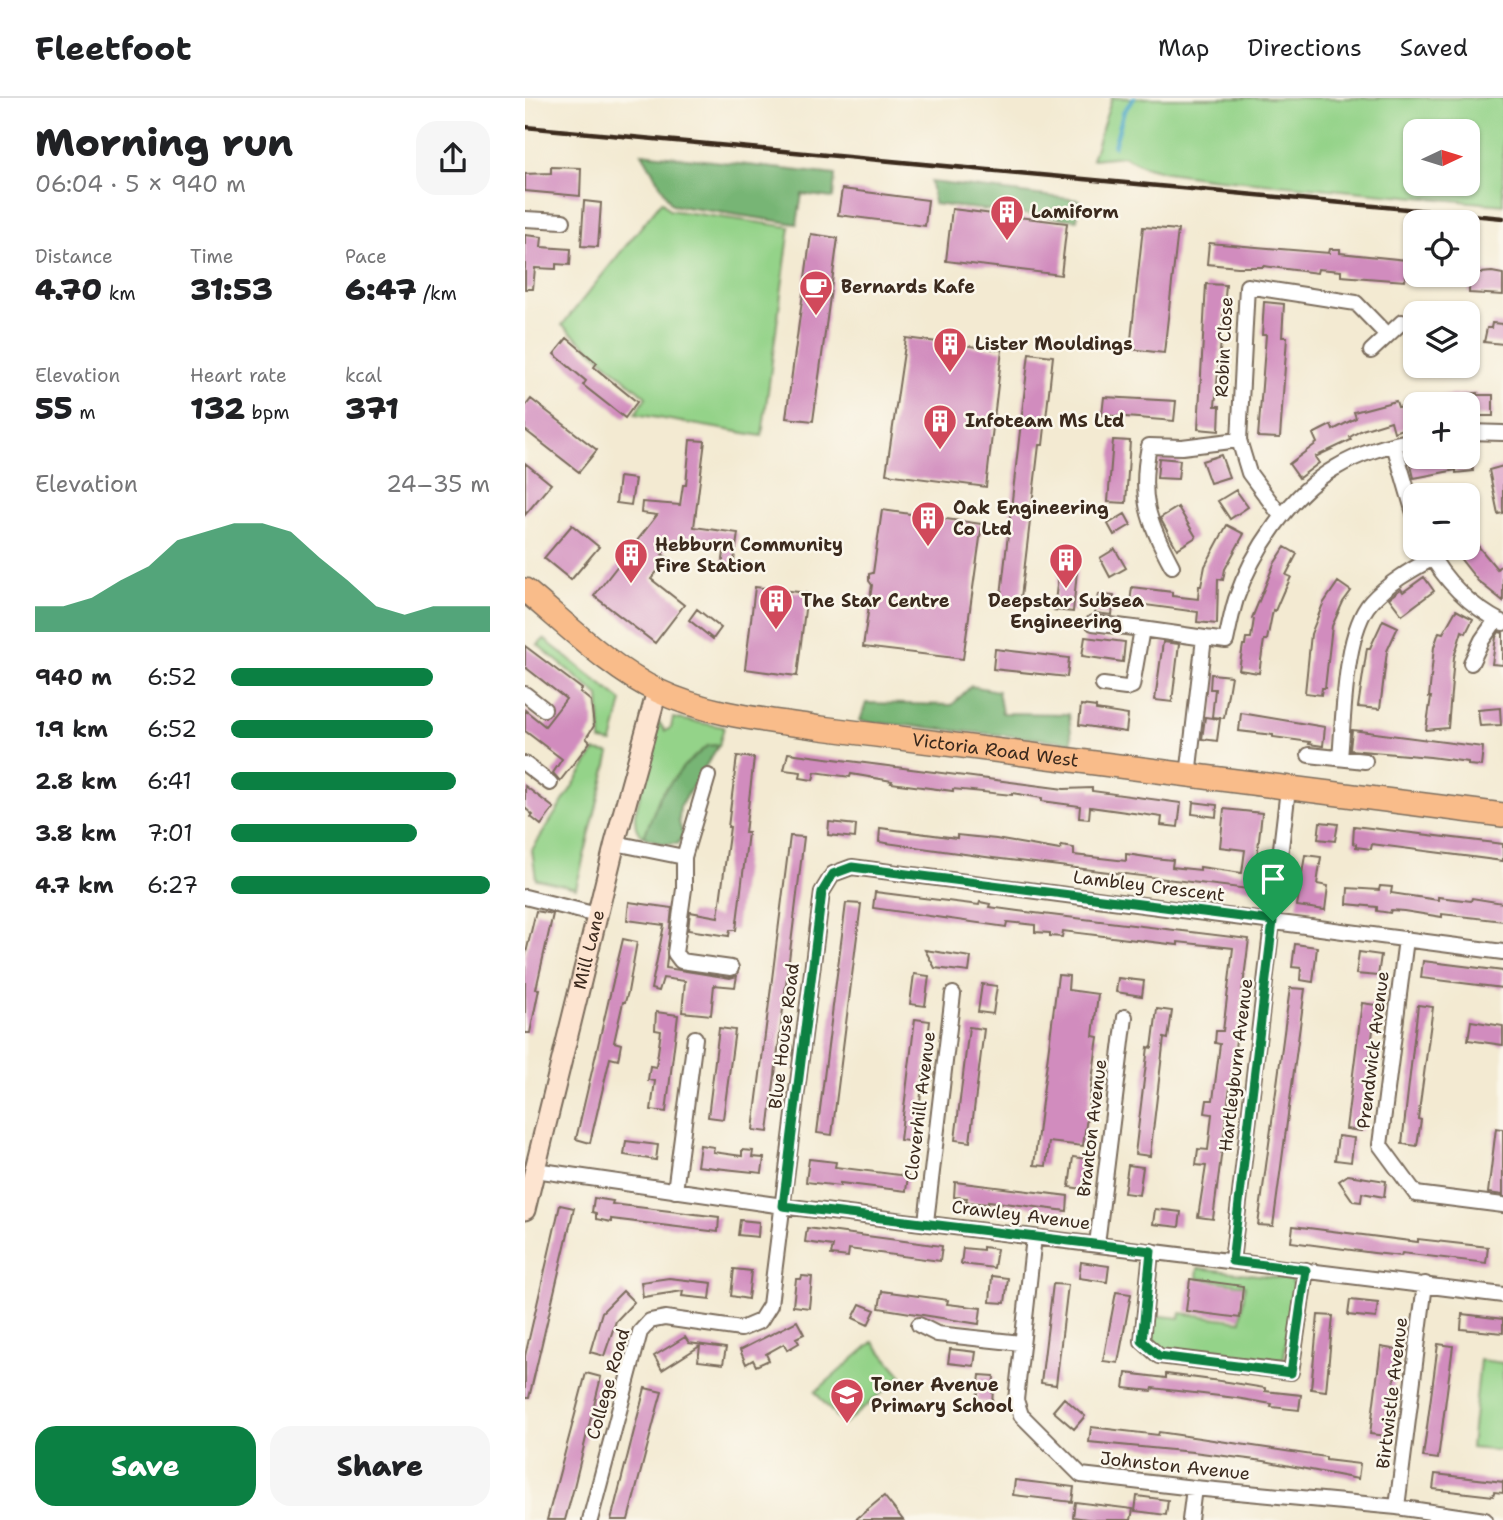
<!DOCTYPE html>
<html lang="en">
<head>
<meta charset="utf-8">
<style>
	body { margin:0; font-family:"Shantell Sans",sans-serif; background:#f6f6f6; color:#202124; height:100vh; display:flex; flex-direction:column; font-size:26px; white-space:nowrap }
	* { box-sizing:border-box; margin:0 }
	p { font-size:23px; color:#757577 }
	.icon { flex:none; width:38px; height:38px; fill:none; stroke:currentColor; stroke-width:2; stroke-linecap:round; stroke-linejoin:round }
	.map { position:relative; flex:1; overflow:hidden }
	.drawer { display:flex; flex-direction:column; background:#fff; width:525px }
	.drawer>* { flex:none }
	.needle { width:46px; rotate:86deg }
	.fabs { position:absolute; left:878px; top:21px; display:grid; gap:14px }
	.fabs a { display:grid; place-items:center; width:77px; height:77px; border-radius:14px; background:#fff; box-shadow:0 2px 5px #0004; font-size:35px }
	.pin { position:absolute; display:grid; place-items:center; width:60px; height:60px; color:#fff; margin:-72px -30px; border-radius:50% 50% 50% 0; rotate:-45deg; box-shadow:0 0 7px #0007 }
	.pin .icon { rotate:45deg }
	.round { display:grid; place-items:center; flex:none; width:74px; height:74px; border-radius:21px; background:#f6f6f6 }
	.headline { display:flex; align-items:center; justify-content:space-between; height:119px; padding:0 35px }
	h1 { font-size:38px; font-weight:800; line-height:52px }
	.figures { display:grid; grid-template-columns:repeat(3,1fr); gap:10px; height:119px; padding:7px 35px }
	.figures div { display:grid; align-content:center }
	.figures b { font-size:30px; font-weight:800 }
	.figures small { font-size:19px; font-weight:400 }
	.figures p { font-size:19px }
	.chart { height:196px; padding:14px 35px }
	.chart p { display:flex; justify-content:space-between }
	.chart svg { width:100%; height:126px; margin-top:7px; fill:#0b8043; opacity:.7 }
	.cta { display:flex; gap:14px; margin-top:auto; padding:14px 35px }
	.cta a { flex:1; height:80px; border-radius:21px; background:#0b8043; color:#fff; font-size:28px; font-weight:800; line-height:80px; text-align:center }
	.cta a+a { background:#f6f6f6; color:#202124 }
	ul { padding:0 35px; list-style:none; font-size:23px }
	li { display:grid; grid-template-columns:112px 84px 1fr; align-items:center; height:52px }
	li i { height:18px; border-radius:9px; background:#0b8043 }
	header { display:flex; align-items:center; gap:42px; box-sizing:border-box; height:98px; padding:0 35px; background:#fff; border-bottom:2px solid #e0e0e0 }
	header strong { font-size:33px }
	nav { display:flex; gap:38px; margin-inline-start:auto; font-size:24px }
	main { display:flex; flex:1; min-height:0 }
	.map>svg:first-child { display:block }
	.green { fill:#94d389; stroke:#687e54; stroke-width:2; fill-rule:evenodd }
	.forest { fill:#77b575; stroke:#59704a; stroke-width:2 }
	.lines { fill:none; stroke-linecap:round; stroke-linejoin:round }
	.stream { stroke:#46a6c6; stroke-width:4.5 }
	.building { fill:#d18cbe }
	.minor-casing { stroke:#7b6d5d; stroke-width:18 }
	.secondary-casing { stroke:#7b6d5d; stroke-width:23 }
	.primary-casing { stroke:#7b6d5d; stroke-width:26 }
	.minor { stroke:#fff; stroke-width:14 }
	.secondary { stroke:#fde4d0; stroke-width:19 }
	.primary { stroke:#f9bc8a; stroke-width:23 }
	.rail { stroke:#3b2a1e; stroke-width:4.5 }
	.route-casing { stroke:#fff; stroke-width:14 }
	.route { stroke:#0b8043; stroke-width:9 }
	.labels { text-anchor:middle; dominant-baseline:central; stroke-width:5; stroke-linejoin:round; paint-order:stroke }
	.poi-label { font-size:18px; font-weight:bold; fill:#3b2a1e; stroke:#fbf7ec; text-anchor:start }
	.street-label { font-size:18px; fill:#3b2a1e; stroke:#fbf7ec }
</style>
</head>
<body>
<header>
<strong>Fleetfoot</strong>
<nav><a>Map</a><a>Directions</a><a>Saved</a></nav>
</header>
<main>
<section class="drawer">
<div class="headline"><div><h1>Morning run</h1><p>06:04 · 5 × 940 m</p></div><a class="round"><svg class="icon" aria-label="share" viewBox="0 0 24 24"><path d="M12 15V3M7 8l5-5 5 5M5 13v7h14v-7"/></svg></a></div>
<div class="figures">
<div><p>Distance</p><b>4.70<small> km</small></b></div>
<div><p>Time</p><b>31:53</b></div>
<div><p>Pace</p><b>6:47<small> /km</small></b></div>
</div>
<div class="figures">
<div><p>Elevation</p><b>55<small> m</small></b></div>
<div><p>Heart rate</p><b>132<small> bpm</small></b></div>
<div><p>kcal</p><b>371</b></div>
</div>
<div class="chart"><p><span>Elevation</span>24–35 m</p>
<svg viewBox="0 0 160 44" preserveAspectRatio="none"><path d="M0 44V35L10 35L20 32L30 26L40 21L50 12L60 9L70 6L80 6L90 9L100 18L110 26L120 35L130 38L140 35L150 35L160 35V44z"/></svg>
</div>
<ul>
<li><b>940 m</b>6:52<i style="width:78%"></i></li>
<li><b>1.9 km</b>6:52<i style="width:78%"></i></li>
<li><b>2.8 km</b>6:41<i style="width:87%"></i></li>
<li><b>3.8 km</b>7:01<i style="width:72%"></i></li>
<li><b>4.7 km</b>6:27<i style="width:100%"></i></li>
</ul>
<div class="cta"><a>Save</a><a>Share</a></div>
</section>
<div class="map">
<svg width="978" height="1422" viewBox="0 0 978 1422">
	<rect width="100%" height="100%" fill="#fbf7ec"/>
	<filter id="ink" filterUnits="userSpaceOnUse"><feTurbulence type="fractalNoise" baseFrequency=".0143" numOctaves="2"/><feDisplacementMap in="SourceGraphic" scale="14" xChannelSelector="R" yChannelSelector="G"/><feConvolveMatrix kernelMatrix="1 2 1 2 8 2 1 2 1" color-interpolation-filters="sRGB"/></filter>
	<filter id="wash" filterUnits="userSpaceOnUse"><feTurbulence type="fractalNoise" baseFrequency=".00686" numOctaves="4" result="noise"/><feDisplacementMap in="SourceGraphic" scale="28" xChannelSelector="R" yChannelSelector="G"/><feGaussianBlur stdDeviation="1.57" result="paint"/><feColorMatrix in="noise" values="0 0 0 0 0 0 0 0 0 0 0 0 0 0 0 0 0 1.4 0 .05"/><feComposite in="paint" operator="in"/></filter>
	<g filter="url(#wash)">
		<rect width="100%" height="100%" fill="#f3ead2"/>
		<path class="green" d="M587,0H978V107L684,80L641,74L618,68L598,58L567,61ZM943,33V86H891V33Z
			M137,103L144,112L265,129L237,338L110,316L121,299L37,227Z
			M19,541L97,603L87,645L76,643L74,598L13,547Z
			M148,620L199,629L194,647L182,648L159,668L135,698L119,739C110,733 110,727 110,716L134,624L140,633L146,630Z
			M70,653L85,655L51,790L11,781L7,752Z
			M673,1170L766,1181L769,1188L759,1260L753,1264L637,1251L624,1241L627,1217L655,1220L656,1215L716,1223L720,1187L672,1180Z
			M348,1244L377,1278L318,1327L290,1294Z
			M955,1262L978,1265V1353L946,1350Z"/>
		<path class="forest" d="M117,55L310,77L308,100L277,96L272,126L147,107Z
			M406,84L555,102L552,122L409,106Z
			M446,588L473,593L477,615L544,616L547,644L335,623L341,605L427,607Z
			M194,647L155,708L154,724L158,737L153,746H138L119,739L135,698L159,668L182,648Z"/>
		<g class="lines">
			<path class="stream" d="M589,48L599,13L609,0"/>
		</g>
		<g id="blocks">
			<path class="building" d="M26,69L56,70L55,98L0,93V76L26,75Z
				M317,91L403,102L400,128L313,117Z
				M59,103L76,105L73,149L56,148Z
				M427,111L542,125L536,177L421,163Z
				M618,129L653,132L639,255L605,251Z
				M286,136L313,140L288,323L261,320Z
				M0,137L17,139L16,149L46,151L45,167L31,166V171L10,170L8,191H0Z
				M684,145L804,155L805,151H815V155L881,162L880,183L816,178V173L793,171L792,175L738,168V169H713L682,166Z
				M967,174L978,176V197L944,195V176Z
				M681,186L701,187L690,308H695L694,333L673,331Z
				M739,204L759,206L757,239H762L755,340L733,339L741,237H737Z
				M967,225L978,226V246L959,244L962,230H966Z
				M42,240L72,265L69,269L112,304L100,320L58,287L61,283L29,256Z
				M381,240L477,252L461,389L361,376Z
				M504,255L528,258L518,347H514L495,508L475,506Z
				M953,295L952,297H968V318H952V312L943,313V306H917L916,298Z
				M579,299L651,303L649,323L577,317Z
				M6,301L72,352L54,374L0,332V309Z
				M871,303L873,309L891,306V325L879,327L880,330L869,334L866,323L837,332L825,339L826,342L790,359L794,365L774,380L764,366L792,345L788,336L806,327L808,332L831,320L829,314Z
				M165,342L180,343L169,429L213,435L208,470L197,468L200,448L148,442L137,456L143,460L126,481L159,507L130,545L69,498L132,417L116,415L117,404L155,407L158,387H161Z
				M588,342L605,343L601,405L583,404Z
				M696,357L704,379L685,385L677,363Z
				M900,359L901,361L947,359L948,373L931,375V372L889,380L885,363Z
				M634,360L655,362L653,381L632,380Z
				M0,365L26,386L0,417Z
				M978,368V415L973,416L964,372Z
				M94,379L110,381L106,407L91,405Z
				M711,392L723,409L705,421L693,403Z
				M653,409L671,439L652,451L635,420Z
				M357,412L457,426L438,561L338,549L347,487L344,483V476L348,475Z
				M600,416L606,427L589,437L583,426Z
				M47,427L74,449L46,482L19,460Z
				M702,427L719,436L700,471L698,482L693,481L692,526L672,524L673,514L605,505L607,489L647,494V498L673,501L674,488H676L680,468Z
				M943,436L972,471L978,465V503L953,483L927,450H943Z
				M760,449L772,456L761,477L766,479L759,494H758L750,513L748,512L742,542H739L734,575L714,572L718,547H720L721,540H726L729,521L727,520L749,466Z
				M590,451L601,470L585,479L575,460Z
				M534,471L552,473L548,514L529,512Z
				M899,479L909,493L877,517L864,500L876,491L878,494Z
				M813,484L826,493L818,504L807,528L800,590H797L796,597L780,595L786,536L798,506Z
				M230,489L282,495L272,578L220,571Z
				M573,496L589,498L587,517L570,515Z
				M172,511L196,530L188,541L164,522Z
				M931,512L948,521L941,535L937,533L929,559L923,630L901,632L906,599H904L909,549L914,534L918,535Z
				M858,522L873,529L862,553L855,611L833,609L842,550H845Z
				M974,534L978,535V567L967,566L971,539Z
				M560,539L600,544L598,564L557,558Z
				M638,544L654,546L647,604L630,602Z
				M0,548L57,591L55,594L66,603L69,628L61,640L65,644L35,683L28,675L37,661L0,633V612L20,628L41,601L0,569Z
				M470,551L544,560L542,579L468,571Z
				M686,576L706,578L699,620L687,619L690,591H685Z
				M556,607L571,609V612L603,617L601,634L554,627Z
				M975,610L976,627L955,628L953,612Z
				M716,615L800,629L798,648L784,646L785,644L748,639V637L714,633Z
				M680,619L695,621L692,643L677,641Z
				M827,632L958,649L956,668L943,667V664L905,659L825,652Z
				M263,655L539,691L567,690V693L656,705L653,729L636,727L637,719L565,709L564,721L554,720L555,708L517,703V700L487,695V697L428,691V693L366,685L367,683L326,676L325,679L290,674L288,682L275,680L276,674L259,672Z
				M212,658L229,660L220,735H223L211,832H205L204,838L163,832L165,814L193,819L205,729H203Z
				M0,688L29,710L16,727L6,719L8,717L0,710Z
				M668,704L692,707L691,719L667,716Z
				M699,711L737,715L731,768L741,769L739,783H732L731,792L468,760L354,744L355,730L432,740V737L471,741L535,752L536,748L549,750V757L601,763V756L628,760L648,762L647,769L675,772V769L717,775L720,752L695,749Z
				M304,724L331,727L330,740L303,737Z
				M795,724L813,726L810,743L793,741Z
				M829,728L978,746V763L847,746L846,751L831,749V746L828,745Z
				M265,738L279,739L243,1034L228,1032Z
				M780,757L796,759L792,786L803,788L800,812L772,808Z
				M855,788L867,789L866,795L913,802V799L946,803L947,800L978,805V823L917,816V819L879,813L866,812L865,815L852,813V809L822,806L823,790L854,792Z
				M350,794L454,807L455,804L465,806L464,809L493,813L724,841L688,1121L673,1119L681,1068L671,1067L673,1051L683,1052L687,1016L680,1015L682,1002H688L695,946L690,945L691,933H698L708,850L653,844V847L538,833L537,839L525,838V835L510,834V827L482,824L481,829L348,810Z
				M104,804L147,810L141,870L205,880L212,878L210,889L189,887L186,917L157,914L160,883L138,880L134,893L126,891L139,827L102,822Z
				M321,805L336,806L307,1037L292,1035Z
				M11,813L28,816L11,891H14L5,935H0V859Z
				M98,841L112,844L103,894L100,904H98L89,944L96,946L93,962L85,960L65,1045L51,1041Z
				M770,846L792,849L788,884L775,882L776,870L767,869Z
				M400,852L446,859L444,874L410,870Z
				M834,854L856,857L853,878L831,876Z
				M898,863L978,873V890L896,880Z
				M389,876L404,878L400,908L385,906Z
				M533,877L544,878L543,892L573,896L568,938L573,939L558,1048L524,1044L521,1068L509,1067Z
				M593,880L619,883L617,898L591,894Z
				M457,886L472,888L468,916L453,914Z
				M765,890L780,891L748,1128L733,1127Z
				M837,905L851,907L836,1033L821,1031Z
				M893,907L908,909L893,1021L896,1022L892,1048L877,1046Z
				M632,911L647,913L643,941L639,940L625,1058L610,1056L623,949L627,950Z
				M131,914L153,917L141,1014L126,1012L130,983L123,982L125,968L131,969L136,933L130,932Z
				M390,921L405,923L390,1044L375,1042Z
				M946,923L978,928V947L943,942Z
				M444,929L459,931L445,1044L430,1042Z
				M194,930L210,932L198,1021L183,1019Z
				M971,1030L978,1031V1097L963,1095Z
				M813,1038L829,1040L826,1064L810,1062Z
				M101,1043L133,1047L131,1062L99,1057Z
				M175,1047L189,1049L188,1054L217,1058V1052L228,1053L227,1059L239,1060L237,1075L172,1068Z
				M548,1059L562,1061L558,1091L544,1089Z
				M284,1061L311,1064L310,1069L383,1078L381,1093L315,1085V1088L281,1084Z
				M603,1067L618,1069L614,1097L599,1095Z
				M823,1077L861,1083L859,1099L837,1095L836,1104L828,1103L814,1083Z
				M430,1084L543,1098L542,1113L463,1103V1106L441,1104L442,1100L429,1099Z
				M69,1100L88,1103L87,1106L194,1119L193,1134L86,1121V1124L71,1121V1115L67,1114Z
				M35,1107L49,1110L4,1300H0V1258Z
				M630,1111L656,1114L654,1129L628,1126Z
				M215,1122L234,1124L233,1139L213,1137Z
				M768,1128L893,1144V1141L963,1149L961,1165L877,1155L876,1158L849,1155L766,1144Z
				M282,1130L417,1148L415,1163L324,1151L323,1159L306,1157L308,1148L280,1144Z
				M458,1149L472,1151L469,1170L436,1166L438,1150L458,1152Z
				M556,1164L584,1168L582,1184L554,1180Z
				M209,1171L226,1173L223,1201L206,1198Z
				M277,1178L287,1179L284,1210L268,1208L271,1181H276Z
				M467,1178L483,1180L480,1205L465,1204Z
				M144,1180L187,1185L185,1201L157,1198L158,1193L118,1199L116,1184Z
				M665,1181L718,1188L715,1220L661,1213Z
				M528,1186L543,1187L531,1287L516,1285Z
				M98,1193L109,1204L91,1223L79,1258L65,1254L77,1214Z
				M357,1193L423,1202L422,1206L456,1210L454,1226L354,1210Z
				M591,1194L606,1196L593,1265L578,1263Z
				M825,1202L853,1205L851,1220L823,1217Z
				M335,1206L350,1212L343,1227L328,1220Z
				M937,1216L978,1221V1235L936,1231Z
				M793,1217L808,1218L801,1293L786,1291Z
				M272,1223L279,1236L271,1240L274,1245L262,1252L259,1246L241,1256L244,1262L231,1268L228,1262L221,1266L215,1252Z
				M160,1239L164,1245L201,1250L198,1266L173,1263L175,1248L137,1272L129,1258Z
				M913,1246L928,1248L913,1361L898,1359Z
				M856,1249L873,1252L863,1338L845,1336Z
				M425,1251L451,1254L449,1268L423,1265Z
				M61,1275L76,1279L48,1393L40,1422H22Z
				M601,1275L641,1280V1276L703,1284L740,1290V1293L776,1297L774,1312L746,1309L747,1306L711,1300L628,1290L627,1293L599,1290Z
				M455,1277L469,1278L467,1305L452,1303Z
				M120,1290L137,1294L133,1308L103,1422H86Z
				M539,1300L560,1318L549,1331L528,1313Z
				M566,1329L633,1337L634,1334L661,1338L801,1359V1362L835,1366L833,1381L739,1363L668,1354L564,1344Z
				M910,1376L978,1384V1395L969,1394L968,1398L908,1391Z
				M490,1382L549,1389L547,1404L488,1397Z
				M359,1398L378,1422H330Z
				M612,1398L643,1402L641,1417L610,1413Z
				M550,1404L608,1411L606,1422H569L548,1419Z"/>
		</g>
	</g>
	<g filter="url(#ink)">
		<use href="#blocks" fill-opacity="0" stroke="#7b6d5d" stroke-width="2"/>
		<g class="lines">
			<g class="minor-casing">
				<path id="minor" d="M0,121L38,123
					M846,253L877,224
					M943,334L978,335
					M869,347L891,422
					M756,418L724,375L714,342L722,188L831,205L862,237
					M902,450C919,483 945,508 978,525
					M647,468C623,424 614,399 624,348L657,349L714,342
					M568,525L617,531
					M946,565L957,542L971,522
					M578,587L601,590L607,588L617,531L701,543C704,529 707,514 711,501C727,454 766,395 810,370C833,356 864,346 891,342
					M0,596L19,611
					M784,657L840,663
					M815,660C819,619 819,534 846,504C863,485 886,472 908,460
					M0,666L25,685
					M183,678L159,759V791L150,855L156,863L206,870
					M663,678L679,540
					M90,745L159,759
					M0,799L72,817
					M881,841L855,1047L891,1096L978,1107
					M10,1072L258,1108L978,1197
					M150,1093L170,940
					M401,1124L428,896
					M509,1139L491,1302L496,1317L556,1377L669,1390L872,1409L960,1422
					M572,1146L600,919
					M626,1153L617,1243L634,1258L766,1274L781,1172
					M707,1163L763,691
					M394,1227L412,1236L496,1245
					M872,1409L900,1186
					M65,1422L115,1234L125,1223L140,1220L216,1231L235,1223L245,1207L297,794L308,776L327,769L978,854
					M665,1422L669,1390"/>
			</g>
			<g class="secondary-casing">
				<g id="secondary">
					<path id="s1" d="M0,1112L90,745L132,593"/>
				</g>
			</g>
			<g class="primary-casing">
				<g id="primary">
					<path id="s2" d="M0,492C40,525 87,572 133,593C183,617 242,622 296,630L978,717"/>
				</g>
			</g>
			<use href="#minor" class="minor"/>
			<use href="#secondary" class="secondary"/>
			<use href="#primary" class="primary"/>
			<path class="rail" d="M0,29L978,120"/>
		</g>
	</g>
	<g class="lines" filter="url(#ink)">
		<g class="route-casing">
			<path id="route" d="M327,769L748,823L707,1163L781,1172L766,1275L634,1258L617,1243L626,1153L258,1108L297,794L308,776Z"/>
		</g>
		<use href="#route" class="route"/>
	</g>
	<defs>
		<g id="building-pin" transform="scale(1.75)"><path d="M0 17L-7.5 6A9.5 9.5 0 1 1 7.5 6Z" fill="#d1495b" stroke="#fbf7ec"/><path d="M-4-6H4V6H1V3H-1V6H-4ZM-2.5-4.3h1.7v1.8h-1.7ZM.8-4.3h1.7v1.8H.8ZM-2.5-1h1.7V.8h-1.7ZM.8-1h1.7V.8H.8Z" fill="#fff"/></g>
		<g id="cafe-pin" transform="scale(1.75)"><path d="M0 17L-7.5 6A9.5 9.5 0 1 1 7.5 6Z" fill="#d1495b" stroke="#fbf7ec"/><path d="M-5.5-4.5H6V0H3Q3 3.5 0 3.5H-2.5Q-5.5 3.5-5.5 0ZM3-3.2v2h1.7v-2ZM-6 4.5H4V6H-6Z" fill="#fff"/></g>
		<g id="school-pin" transform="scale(1.75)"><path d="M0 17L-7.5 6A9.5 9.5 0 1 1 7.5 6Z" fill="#d1495b" stroke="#fbf7ec"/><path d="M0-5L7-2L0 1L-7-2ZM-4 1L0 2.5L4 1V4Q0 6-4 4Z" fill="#fff"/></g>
	</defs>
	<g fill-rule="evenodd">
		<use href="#building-pin" x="482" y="114"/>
		<use href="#cafe-pin" x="291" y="189"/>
		<use href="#building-pin" x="425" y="246"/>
		<use href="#building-pin" x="415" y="323"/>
		<use href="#building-pin" x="403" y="420"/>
		<use href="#building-pin" x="106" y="457"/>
		<use href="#building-pin" x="541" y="462"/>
		<use href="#building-pin" x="251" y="503"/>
		<use href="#school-pin" x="322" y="1297"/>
	</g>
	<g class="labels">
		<g class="poi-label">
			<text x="506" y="114">Lamiform</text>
			<text x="316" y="189">Bernards Kafe</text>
			<text x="450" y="246">Lister Mouldings</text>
			<text x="440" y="323">Infoteam MS Ltd</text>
			<text x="428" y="410">Oak Engineering<tspan x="428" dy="21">Co Ltd</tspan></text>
			<text x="130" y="447">Hebburn Community<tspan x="130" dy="21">Fire Station</tspan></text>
			<text x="276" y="503">The Star Centre</text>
			<text x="541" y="503" text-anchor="middle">Deepstar Subsea<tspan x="541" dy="21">Engineering</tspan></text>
			<text x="346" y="1287">Toner Avenue<tspan x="346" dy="21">Primary School</tspan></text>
		</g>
		<g class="street-label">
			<text transform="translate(699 249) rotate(-87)">Robin Close</text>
			<text stroke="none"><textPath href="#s2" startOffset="511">Victoria Road West</textPath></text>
			<text transform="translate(624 788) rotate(7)">Lambley Crescent</text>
			<text stroke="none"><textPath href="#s1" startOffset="268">Mill Lane</textPath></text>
			<text transform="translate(259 938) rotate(-83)">Blue House Road</text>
			<text transform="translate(848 952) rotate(-83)">Prendwick Avenue</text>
			<text transform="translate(711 967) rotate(-83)">Hartleyburn Avenue</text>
			<text transform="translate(395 1008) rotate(-83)">Cloverhill Avenue</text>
			<text transform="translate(567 1030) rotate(-83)">Branton Avenue</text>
			<text transform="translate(496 1117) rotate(7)">Crawley Avenue</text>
			<text transform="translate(83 1286) rotate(-74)">College Road</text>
			<text transform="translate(867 1295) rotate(-83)">Birtwistle Avenue</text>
			<text transform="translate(650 1368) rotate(6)">Johnston Avenue</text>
		</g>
	</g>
</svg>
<div class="fabs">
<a><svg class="needle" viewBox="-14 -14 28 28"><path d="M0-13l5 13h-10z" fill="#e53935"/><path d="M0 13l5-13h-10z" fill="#757577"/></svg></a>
<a><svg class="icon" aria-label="locate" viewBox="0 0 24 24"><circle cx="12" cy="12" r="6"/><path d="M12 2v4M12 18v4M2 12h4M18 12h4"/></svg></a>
<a><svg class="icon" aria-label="layers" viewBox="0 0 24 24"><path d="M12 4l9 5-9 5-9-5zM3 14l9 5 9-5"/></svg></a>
<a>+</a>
<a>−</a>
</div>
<div class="pin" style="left:748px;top:823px;background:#1e9e55"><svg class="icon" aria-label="arrive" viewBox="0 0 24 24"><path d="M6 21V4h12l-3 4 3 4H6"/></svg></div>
</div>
</main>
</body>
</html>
